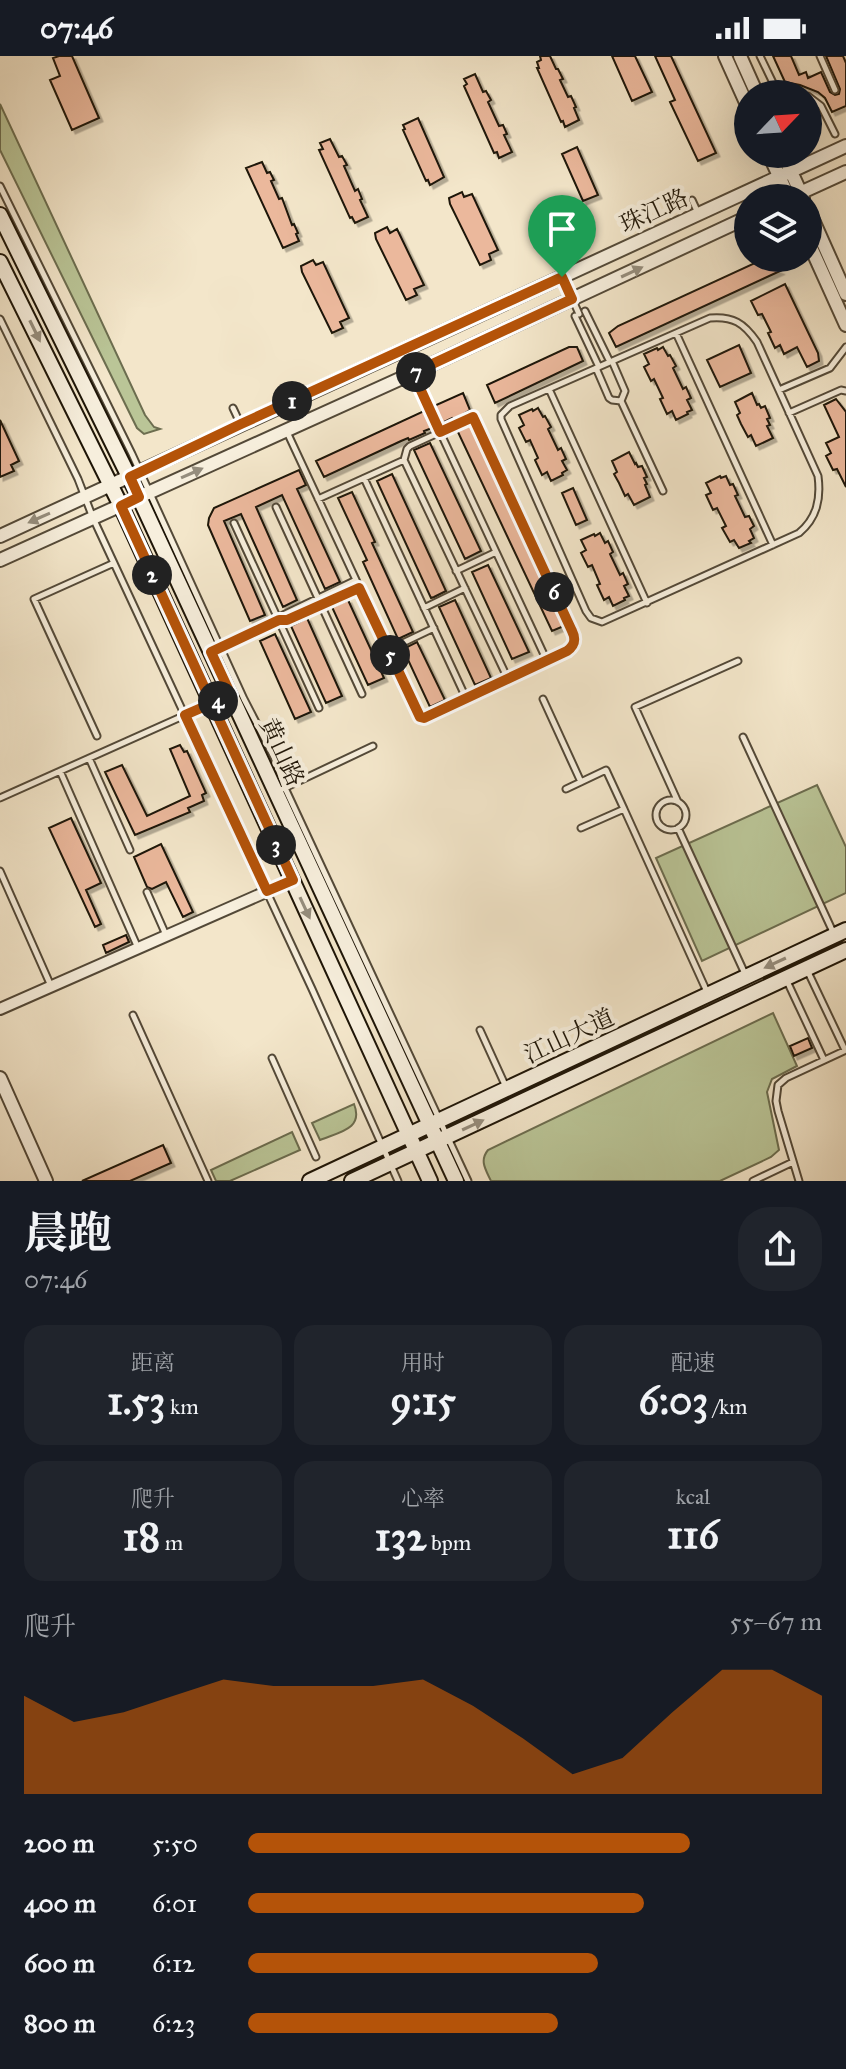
<!DOCTYPE html>
<html lang="zh">
<head>
<meta charset="utf-8">
<style>
	body { margin:0; font-family:"IM FELL Great Primer","Noto Serif SC",serif; background:#20242c; color:#f1f3f6; height:100vh; display:flex; flex-direction:column; font-size:30px; white-space:nowrap }
	* { box-sizing:border-box; margin:0 }
	p { font-size:26px; color:#9ea1a6 }
	.icon { flex:none; width:44px; height:44px; fill:none; stroke:currentColor; stroke-width:2; stroke-linecap:round; stroke-linejoin:round }
	.map { position:relative; height:1125px; overflow:hidden }
	.panel { display:flex; flex-direction:column; background:#171b24; flex:1 }
	.panel>* { flex:none }
	.needle { width:52px; rotate:65deg }
	.tools { position:absolute; left:734px; top:24px; display:grid; gap:16px }
	.tools a { display:grid; place-items:center; width:88px; height:88px; border-radius:50%; background:#171b24; box-shadow:0 8px 32px #0002; font-size:40px }
	.pin { position:absolute; display:grid; place-items:center; width:68px; height:68px; color:#fff; margin:-82px -34px; border-radius:50% 50% 50% 0; rotate:-45deg; box-shadow:0 0 8px #0007 }
	.pin .icon { rotate:45deg }
	.km { position:absolute; width:40px; height:40px; margin:-20px; border-radius:50%; background:#222; color:#fff; font-size:22px; line-height:40px; text-align:center }
	.round { display:grid; place-items:center; flex:none; width:84px; height:84px; border-radius:32px; background:#20242c }
	.summary { display:flex; align-items:center; justify-content:space-between; height:136px; padding:0 24px }
	h1 { font-size:44px; font-weight:700; line-height:60px }
	.metrics { display:grid; grid-template-columns:repeat(3,1fr); gap:12px; height:136px; padding:8px 24px }
	.metrics div { display:grid; align-content:center; border-radius:20px; background:#20242c; text-align:center }
	.metrics b { font-size:40px; font-weight:700 }
	.metrics small { font-size:22px; font-weight:400 }
	.metrics p { font-size:22px }
	.chart { height:224px; padding:16px 24px }
	.chart p { display:flex; justify-content:space-between }
	.chart svg { width:100%; height:144px; margin-top:8px; fill:#b45309; opacity:.7 }
	ul { padding:0 24px; list-style:none; font-size:26px }
	li { display:grid; grid-template-columns:128px 96px 1fr; align-items:center; height:60px }
	li i { height:20px; border-radius:10px; background:#b45309 }
	.status { display:flex; justify-content:space-between; align-items:center; height:56px; padding:0 40px; background:#171b24; direction:ltr }
	.status svg { height:22px; fill:currentColor }
	.map>svg:first-child { display:block }
	.green { fill:#bac597; stroke:#6c6d4f; stroke-width:2 }
	.building { fill:#ebb89c; stroke:#1e1507; stroke-width:2; filter:url(#shadow) }
	.lines { fill:none; stroke-linecap:round; stroke-linejoin:round }
	.service-casing { stroke:#534938; stroke-width:9 }
	.minor-casing { stroke:#534938; stroke-width:14 }
	.tertiary-casing { stroke:#534938; stroke-width:16 }
	.secondary-casing { stroke:#1e1507; stroke-width:18 }
	.service { stroke:#f7efdd; stroke-width:5 }
	.minor { stroke:#f7efdd; stroke-width:10 }
	.tertiary { stroke:#f7efdd; stroke-width:12 }
	.secondary { stroke:#f7efdd; stroke-width:14 }
	.oneway { fill:#958d7d }
	.route-casing { stroke:#fff; stroke-width:16 }
	.route { stroke:#b45309; stroke-width:10 }
	.labels { text-anchor:middle; dominant-baseline:central; stroke-width:8; stroke-linejoin:round; paint-order:stroke }
	.street-label { font-size:24px; fill:#1e1507; stroke:#f7efdd }
</style>
</head>
<body>
<div class="status"><b>07:46</b><svg viewBox="0 0 49 12"><path d="M0 12V9h3v3zM5 12V6h3v6zM10 12V3h3v9zM15 12V0h3v12zM26 1h20v11H26zM47 4h2v5h-2z"/></svg></div>
<div class="map">
<svg width="846" height="1125" viewBox="0 0 846 1125">
	<defs>
		<filter id="shadow"><feDropShadow dx="3.5" dy="3.5" stdDeviation="0" flood-color="#0004"/></filter>
	</defs>
	<rect width="100%" height="100%" fill="#f3e6ca"/>
	<filter id="stains"><feTurbulence type="fractalNoise" baseFrequency=".0025" numOctaves="4"/><feColorMatrix values="0 0 0 0 .2 0 0 0 0 .09 0 0 0 0 .02 0 0 0 .5 -.17"/></filter>
	<radialGradient id="worn" r=".72"><stop offset=".6" stop-color="#630" stop-opacity="0"/><stop offset="1" stop-color="#630" stop-opacity=".3"/></radialGradient>
	<path class="green" d="M0,48L145,359L154,371L160,373L144,378L137,372L0,94Z
		M817,729L846,791V837L702,905L656,802Z
		M773,957L797,1010L772,1023L767,1036L779,1094L771,1101L720,1125H491C486,1114 479,1105 488,1094Z
		M354,1048C364,1073 339,1076 320,1084L312,1067Z
		M292,1076L300,1094L230,1125H216L211,1114Z"/>
	<path class="building" d="M59,0H72L99,62L72,74L50,24L60,20L53,2Z
		M540,0H550L556,13H558L563,23L560,24L568,41L571,40L576,51L574,52L579,64L565,71L563,65L561,66L537,12H539L537,6L541,4Z
		M612,0H635L652,36L632,45Z
		M655,0H671L716,97L698,105L670,46L675,44Z
		M773,0H791L799,19L806,16L808,22L821,16L830,36L835,39L839,38L840,33L826,0H843L846,7V50L832,56L825,42L818,36L800,29L785,26Z
		M475,18L483,36L486,35L491,44L488,46L499,70L503,69L507,78L504,79L512,96L499,102L497,96L494,97L464,30L467,28L464,23Z
		M418,62L444,121L430,129L428,124L426,125L403,74L405,73L403,69Z
		M330,83L339,101L342,100L347,109L344,110L355,135L358,133L362,143L360,144L368,161L355,167L352,161L350,162L319,94L323,93L320,87Z
		M577,91L598,139L583,145L562,98Z
		M262,106L267,117L270,116L274,124L271,125L279,143L282,142L292,169L294,168L298,177L296,178L299,185L283,192L246,112Z
		M462,136L464,141L472,138L498,194L489,198L491,204L480,209L450,148L449,142Z
		M387,171L390,177L397,173L424,229L414,233L417,239L406,244L376,183L375,177Z
		M313,204L316,209L323,206L349,262L340,266L343,272L332,277L302,216L301,210Z
		M757,206L780,215L616,291L609,277L618,270Z
		M785,228L818,297L819,305L807,311L797,291L784,298L780,289L775,292L768,277L771,276L762,258L758,259L751,245Z
		M739,289L751,317L720,331L707,304Z
		M569,291H577L583,305L495,347L487,329Z
		M663,291L668,300L670,299L676,310L673,312L683,333L686,331L691,342L687,344L692,354L687,356L688,358L676,364L672,355L667,358L660,343L663,342L654,323L651,325L644,311L649,308L644,298L657,292L658,294Z
		M463,337L470,354L453,364L452,362L442,367L434,350Z
		M752,337L757,349L759,348L761,352L765,350L770,362L767,363L770,369L767,370L773,382L756,390L751,379L748,381L741,368L737,359L740,357L735,346Z
		M836,343L846,356V431L837,413L833,414L826,400L831,397L826,387L839,381L824,349Z
		M538,352L543,361L545,360L551,371L548,373L558,394L561,392L566,403L562,405L567,414L562,417L563,419L551,425L547,416L542,419L535,404L538,402L530,384L526,386L519,372L524,369L519,359L532,353L533,355Z
		M424,355L432,372L424,375L425,377L409,384L408,382L401,385L324,421L316,405Z
		M0,364L19,405L11,409L14,415L0,421Z
		M470,368L564,570L552,575L457,374Z
		M430,387L481,495L465,503L414,394Z
		M629,396L635,408L636,407L638,411L642,410L647,421L644,422L647,428L645,429L650,441L634,449L628,438L625,440L619,427L614,418L617,416L612,405Z
		M299,414L306,429L297,433L340,526L325,533L282,439L256,451L297,544L283,551L241,458L224,465L265,559L250,565L208,469L209,462L214,452Z
		M392,418L446,535L434,541L431,542L377,425Z
		M720,420L721,422L726,420L730,429L733,428L738,439L735,440L745,461L749,460L754,470L750,473L754,482L749,485L751,487L739,492L734,484L730,486L722,472L726,470L717,452L713,454L706,439L711,437L706,427Z
		M573,432L587,464L576,469L562,437Z
		M352,436L375,486L372,487L413,576L398,583L363,506L367,504L338,442Z
		M600,477L605,487L608,485L613,496L610,498L620,519L623,517L628,528L624,530L629,540L624,542L625,544L613,550L609,541L604,544L597,529L600,528L592,509L588,511L581,497L586,494L581,484L594,478L595,480Z
		M488,509L529,596L512,603L472,516Z
		M348,544L384,622L368,629L332,551Z
		M455,544L491,622L475,629L439,551Z
		M307,562L342,640L326,647L291,570Z
		M275,578L311,656L295,663L260,585Z
		M417,586L445,644L430,651L403,593Z
		M180,689L184,696L187,695L206,737L202,739L204,745L188,752L190,756L135,779L105,716L122,709L147,760L190,740L170,693Z
		M71,762L101,827L86,834L101,868L95,871L49,772Z
		M161,788L193,856L183,861L166,826L152,833L147,831L134,801Z
		M126,879L129,886L106,897L103,889Z
		M808,982L812,992L794,1000L790,990Z
		M163,1089L171,1107L130,1125H82Z"/>
	<g class="lines">
		<g class="service-casing">
			<path id="service" d="M760,0L775,31L803,38
				M820,0L835,34
				M808,40L821,50L835,78
				M0,130L132,398L244,643L274,701L285,732L468,1125
				M692,144L698,157
				M563,222L579,258
				M585,255L610,306L710,262C733,260 744,267 757,286L818,420C821,443 817,462 799,477L602,566L591,562L586,555L501,363V359L510,350L610,306
				M575,260L599,311
				M0,263L78,423L93,462L312,933L398,1125
				M676,277L773,489
				M612,305L625,335L621,345L663,435
				M596,312L609,342L612,344L621,345
				M413,318L547,605
				M549,333L647,547
				M779,334L830,312L846,291
				M233,352L240,367
				M789,357L841,334L846,335
				M287,376L420,661L424,662L567,595L575,586L572,575L473,361L410,390L407,393L404,404L508,623
				M364,422L466,642
				M318,443L404,404
				M276,451L362,638
				M234,467L319,652
				M456,515L496,496
				M424,552L465,532
				M280,564H287L359,532
				M219,592L279,564L283,559L356,524
				M388,594L434,572
				M543,643L581,726
				M97,680L34,543L114,507
				M743,681L833,876
				M89,702L130,794
				M60,715L138,892
				M566,733L606,714L624,753
				M276,736L373,690
				M0,742L230,639
				M656 759a15 15 0 1 1 30 0a15 15 0 1 1-30 0Z
				M678,746L635,651L738,605
				M581,772L624,753L708,938
				M678,772L746,920
				M0,815L51,930
				M147,836L166,879
				M808,916L845,994
				M786,923L824,1004
				M133,959L208,1125
				M480,974L506,1031
				M272,1002L316,1101
				M753,1125L793,1106
				M799,1125L778,1055L776,1045L778,1029L786,1022L846,994"/>
		</g>
		<g class="minor-casing">
			<path id="minor" d="M0,953L293,824"/>
		</g>
		<g class="tertiary-casing">
			<path id="tertiary" d="M725,0L748,51
				M740,0L757,38
				M769,98L789,142
				M783,98L803,142
				M789,142L846,116
				M808,153L846,238
				M808,185L846,269
				M0,480L846,90
				M0,504L413,317L748,161
				M0,1022L46,1125"/>
		</g>
		<g class="secondary-casing">
			<path id="secondary" d="M0,159L139,441L456,1125
				M0,206L121,450L430,1125
				M310,1125L846,874
				M352,1125L846,894"/>
		</g>
		<use href="#service" class="service"/>
		<use href="#minor" class="minor"/>
		<use href="#tertiary" class="tertiary"/>
		<use href="#secondary" class="secondary"/>
	</g>
	<defs><path id="oneway-solid" d="M-6-.8H1V-3.2L6.5 0L1 3.2V.8H-6Z" transform="scale(2)"/></defs>
	<g class="oneway">
		<use href="#oneway-solid" transform="translate(632 216) rotate(-25)"/>
		<use href="#oneway-solid" transform="translate(35 275) rotate(64)"/>
		<use href="#oneway-solid" transform="translate(192 417) rotate(-24)"/>
		<use href="#oneway-solid" transform="translate(39 462) rotate(156)"/>
		<use href="#oneway-solid" transform="translate(305 852) rotate(65)"/>
		<use href="#oneway-solid" transform="translate(775 907) rotate(155)"/>
		<use href="#oneway-solid" transform="translate(473 1069) rotate(-25)"/>
	</g>
	<g class="lines">
		<g class="route-casing">
			<path id="route" d="M562,221L241,368L130,421L139,441L121,450L293,824L267,835L185,659L231,639L211,596L279,564H287L359,532L420,661L424,662L567,595C575,589 576,583 572,575L473,361L440,376L413,317L572,243L562,221"/>
		</g>
		<use href="#route" class="route"/>
	</g>
	<g class="labels">
		<g class="street-label">
			<text transform="translate(654 155) rotate(-25)">珠江路</text>
			<text transform="translate(282 696) rotate(65)">黄山路</text>
			<text transform="translate(569 980) rotate(-25)">江山大道</text>
		</g>
	</g>
	<rect width="100%" height="100%" filter="url(#stains)"/>
	<rect width="100%" height="100%" fill="url(#worn)"/>
</svg>
<div class="tools">
<a><svg class="needle" viewBox="-14 -14 28 28"><path d="M0-13l5 13h-10z" fill="#e53935"/><path d="M0 13l5-13h-10z" fill="#9ea1a6"/></svg></a>
<a><svg class="icon" aria-label="layers" viewBox="0 0 24 24"><path d="M12 4l9 5-9 5-9-5zM3 14l9 5 9-5"/></svg></a>
</div>
<div class="pin" style="left:562px;top:221px;background:#1e9e55"><svg class="icon" aria-label="arrive" viewBox="0 0 24 24"><path d="M6 21V4h12l-3 4 3 4H6"/></svg></div>
<b class="km" style="left:292px;top:345px">1</b>
<b class="km" style="left:152px;top:519px">2</b>
<b class="km" style="left:276px;top:789px">3</b>
<b class="km" style="left:218px;top:645px">4</b>
<b class="km" style="left:390px;top:599px">5</b>
<b class="km" style="left:554px;top:536px">6</b>
<b class="km" style="left:416px;top:316px">7</b>
</div>
<section class="panel">
<div class="summary"><div><h1>晨跑</h1><p>07:46</p></div><a class="round"><svg class="icon" aria-label="share" viewBox="0 0 24 24"><path d="M12 15V3M7 8l5-5 5 5M5 13v7h14v-7"/></svg></a></div>
<div class="metrics">
<div><p>距离</p><b>1.53<small> km</small></b></div>
<div><p>用时</p><b>9:15</b></div>
<div><p>配速</p><b>6:03<small> /km</small></b></div>
</div>
<div class="metrics">
<div><p>爬升</p><b>18<small> m</small></b></div>
<div><p>心率</p><b>132<small> bpm</small></b></div>
<div><p>kcal</p><b>116</b></div>
</div>
<div class="chart"><p><span>爬升</span>55–67 m</p>
<svg viewBox="0 0 160 44" preserveAspectRatio="none"><path d="M0 44V14L10 22L20 19L30 14L40 9L50 11L60 11L70 11L80 9L90 17L100 27L110 38L120 33L130 19L140 6L150 6L160 14V44z"/></svg>
</div>
<ul>
<li><b>200 m</b>5:50<i style="width:77%"></i></li>
<li><b>400 m</b>6:01<i style="width:69%"></i></li>
<li><b>600 m</b>6:12<i style="width:61%"></i></li>
<li><b>800 m</b>6:23<i style="width:54%"></i></li>
</ul>
</section>
</body>
</html>
